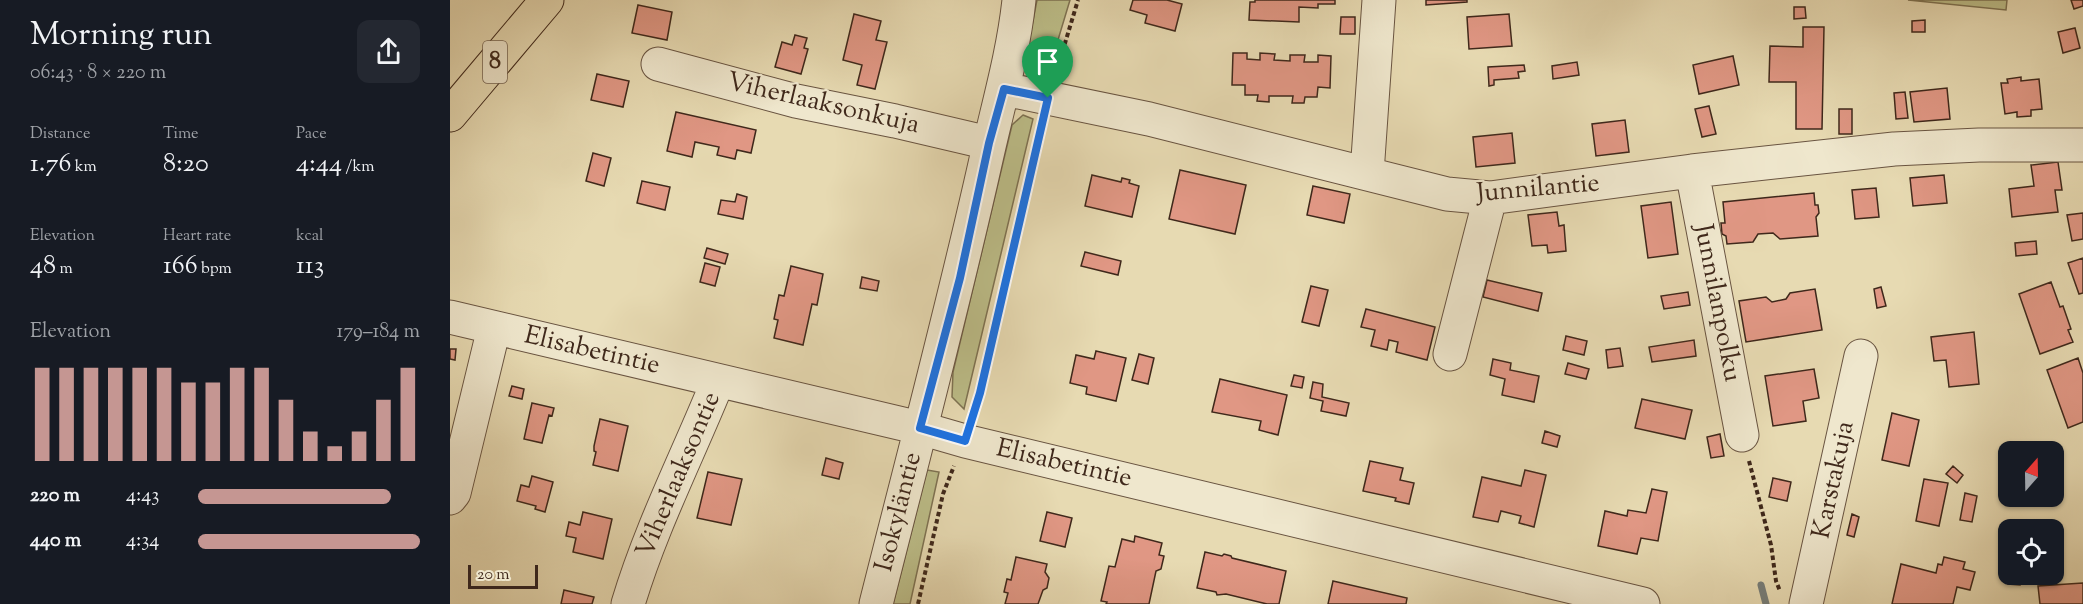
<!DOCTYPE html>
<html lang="en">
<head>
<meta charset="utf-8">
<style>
	body { margin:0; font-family:"Sorts Mill Goudy",serif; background:#242831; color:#f1f3f6; height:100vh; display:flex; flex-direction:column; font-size:22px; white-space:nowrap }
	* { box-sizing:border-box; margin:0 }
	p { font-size:20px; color:#9ea1a6 }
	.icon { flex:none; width:33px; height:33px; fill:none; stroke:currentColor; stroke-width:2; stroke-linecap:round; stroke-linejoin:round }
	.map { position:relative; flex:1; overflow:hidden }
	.side { display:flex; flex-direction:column; background:#171b24; width:450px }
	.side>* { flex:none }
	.needle { width:39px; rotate:20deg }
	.controls { position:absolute; left:1548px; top:441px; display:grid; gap:12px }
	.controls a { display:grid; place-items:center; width:66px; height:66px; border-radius:12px; background:#171b24; box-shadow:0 2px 4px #0004; font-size:30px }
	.scale { position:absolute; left:18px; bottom:15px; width:70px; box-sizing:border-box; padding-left:6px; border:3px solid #3f281b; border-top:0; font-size:16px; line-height:21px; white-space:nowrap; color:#3f281b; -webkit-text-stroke:4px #efe7cd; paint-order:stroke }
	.pin { position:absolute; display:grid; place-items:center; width:51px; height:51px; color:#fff; margin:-62px -26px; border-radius:50% 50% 50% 0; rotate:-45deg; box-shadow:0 0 6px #0007 }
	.pin .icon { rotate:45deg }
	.round { display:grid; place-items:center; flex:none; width:63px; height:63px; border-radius:12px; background:#242831 }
	.head { display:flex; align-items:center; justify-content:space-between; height:102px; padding:0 30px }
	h1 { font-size:33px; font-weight:600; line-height:45px }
	.figures { display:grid; grid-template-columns:repeat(3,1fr); gap:9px; height:102px; padding:6px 30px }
	.figures div { display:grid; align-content:center }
	.figures b { font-size:26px; font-weight:600 }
	.figures small { font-size:16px; font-weight:400 }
	.figures p { font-size:16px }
	.chart { height:168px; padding:12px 30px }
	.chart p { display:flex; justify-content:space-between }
	.chart svg { width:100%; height:108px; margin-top:6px; stroke:#c59692; stroke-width:6 }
	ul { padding:0 30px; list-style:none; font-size:20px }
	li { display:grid; grid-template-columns:96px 72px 1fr; align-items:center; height:45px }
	li i { height:15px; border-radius:8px; background:#c59692 }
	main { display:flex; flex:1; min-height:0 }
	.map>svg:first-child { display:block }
	.green { fill:#bcbd88; stroke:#7e7252; stroke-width:1.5 }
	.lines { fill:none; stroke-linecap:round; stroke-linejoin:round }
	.stream { stroke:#777e7a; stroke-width:7 }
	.building { fill:#e09784; stroke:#3f281b; stroke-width:1.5 }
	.minor-casing { stroke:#695441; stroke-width:35 }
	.highway-casing { stroke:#3f281b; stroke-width:35 }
	.path { stroke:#3f281b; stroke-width:4; stroke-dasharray:4.5 3; stroke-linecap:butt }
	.minor { stroke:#efe7cd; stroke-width:33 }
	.highway { stroke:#e7dab2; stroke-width:33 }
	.route-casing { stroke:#fff; stroke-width:12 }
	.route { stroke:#1a73e8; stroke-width:8 }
	.labels { text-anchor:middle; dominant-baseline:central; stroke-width:4.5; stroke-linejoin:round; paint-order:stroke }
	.shield { fill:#efe7cd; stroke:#746150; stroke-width:1.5 }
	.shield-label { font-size:24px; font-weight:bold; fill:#3f281b }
	.street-label { font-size:26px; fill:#3f281b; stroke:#efe7cd }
</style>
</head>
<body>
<main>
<section class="side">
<div class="head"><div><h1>Morning run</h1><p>06:43 · 8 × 220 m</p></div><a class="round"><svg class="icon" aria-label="share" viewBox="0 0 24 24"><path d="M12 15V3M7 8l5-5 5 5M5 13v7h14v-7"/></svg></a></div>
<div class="figures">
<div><p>Distance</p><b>1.76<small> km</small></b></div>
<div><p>Time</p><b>8:20</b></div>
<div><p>Pace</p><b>4:44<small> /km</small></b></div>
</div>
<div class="figures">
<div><p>Elevation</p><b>48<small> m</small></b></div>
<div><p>Heart rate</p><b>166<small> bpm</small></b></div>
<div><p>kcal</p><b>113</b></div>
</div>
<div class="chart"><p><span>Elevation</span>179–184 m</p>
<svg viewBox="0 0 160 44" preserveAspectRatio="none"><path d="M5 44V6M15 44V6M25 44V6M35 44V6M45 44V6M55 44V6M65 44V12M75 44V12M85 44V6M95 44V6M105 44V19M115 44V32M125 44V38M135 44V32M145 44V19M155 44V6"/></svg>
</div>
<ul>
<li><b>220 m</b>4:43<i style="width:87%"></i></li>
<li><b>440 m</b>4:34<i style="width:100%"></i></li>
</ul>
</section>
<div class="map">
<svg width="1633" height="604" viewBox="0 0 1633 604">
	<rect width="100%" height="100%" fill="#e7dab2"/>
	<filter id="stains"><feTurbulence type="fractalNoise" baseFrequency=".00333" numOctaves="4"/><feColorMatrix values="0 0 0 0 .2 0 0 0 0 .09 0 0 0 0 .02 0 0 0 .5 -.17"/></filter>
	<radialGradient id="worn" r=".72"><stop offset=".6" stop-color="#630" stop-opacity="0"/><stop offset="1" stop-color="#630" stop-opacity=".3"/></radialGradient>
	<path class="green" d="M587,0H620L595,83L582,74L579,41Z
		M1458,0H1557L1556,10Z
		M573,115L583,119L514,409L502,397L503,372L562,125Z
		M477,470L489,472L460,604H443Z"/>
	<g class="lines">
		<path class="stream" d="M1311,585L1316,604"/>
	</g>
	<path class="building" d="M683,0H717L732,4L725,31L695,23L697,15L680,10Z
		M805,0H885V4H868V8L849,7V22L799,20L800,2H805Z
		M976,0H1017V2L976,5Z
		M1621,0H1633V6L1624,9Z
		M188,5L222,12L217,40L182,33Z
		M1344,7H1355L1356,18L1344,19Z
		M404,14L431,21L426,40L437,42L425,89L407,85L412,65L393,60Z
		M1059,14L1062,46L1019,49L1017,17Z
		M891,17H905V34H890Z
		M1475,20V32H1462V21Z
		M1353,27H1374L1372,129H1346V82H1319L1320,46L1353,47Z
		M1625,28L1630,48L1613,53L1608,32Z
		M345,35L357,38L354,48L358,49L351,74L325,67L332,42L342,45Z
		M783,53H797V59L810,60V53L825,54L824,60L840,61V55H855L854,62H868V55L881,56L880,88L868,87L867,97H855L854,103H842L843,96H819V102L807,101L808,95H795V85H782Z
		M1283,56L1289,85L1249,94L1243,65Z
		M1127,62L1129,75L1103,79L1102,66Z
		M1074,65L1075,71L1068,72L1069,78L1044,80V85L1039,86L1038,67Z
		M147,74L179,81L173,107L141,100Z
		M1571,77V81L1589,79L1592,109L1581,110V116L1567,117V112L1555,114L1551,83H1558L1557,79Z
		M1497,88L1500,119L1464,122L1460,92Z
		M1455,92L1458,118L1446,119L1444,93Z
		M1259,106L1266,134L1252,137L1245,109Z
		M1389,109H1402V134H1389Z
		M226,112L306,130L301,153L287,150L285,159L267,155L269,147L245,142L242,157L217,151Z
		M1175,120L1179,152L1146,156L1142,124Z
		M1062,133L1065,163L1026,167L1023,137Z
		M143,153L161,158L154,186L136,181Z
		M1608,162L1612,190H1605L1608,212L1562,217L1559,189L1584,186L1581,165Z
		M730,170L796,185L785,234L719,219Z
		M642,175L671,182L672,178L680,180L679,183L689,186L682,217L635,206Z
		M1494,175L1497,203L1463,206L1460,178Z
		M192,181L220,187L215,210L187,203Z
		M863,186L900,194L894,223L857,215Z
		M1426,188L1429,217L1405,219L1402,190Z
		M1364,193L1365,205H1368L1369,213L1366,217L1368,236L1330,239L1323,233L1308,234L1303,242L1277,244L1276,236L1272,234L1271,223H1275L1273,202Z
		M287,194L297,197L293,219L268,214L271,200L285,202Z
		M1221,202L1228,254L1198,258L1191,206Z
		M1107,212L1109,226L1114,225L1116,251L1098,253L1097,245L1082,246L1078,215Z
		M1633,213V239L1622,241L1617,215Z
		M1586,241L1587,254L1566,256L1565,243Z
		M257,248L278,254L275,264L254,258Z
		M635,252L671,261L668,275L631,266Z
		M1633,258V293L1629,294L1618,263Z
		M255,263L270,267L265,286L250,282Z
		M341,266L373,274L367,305L362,304L353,345L324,338L328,320L324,319L329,295L334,296Z
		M412,277L429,281L427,291L410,288Z
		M1037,280L1092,293L1088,311L1033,297Z
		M1601,282L1610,307L1613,306L1621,329L1618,330L1623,342L1590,354L1569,294Z
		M861,286L878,290L869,326L852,322Z
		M1431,287L1436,306L1427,308L1424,289Z
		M1365,289L1372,330L1296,342L1289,301L1316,297L1322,302L1336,299L1340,293Z
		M1238,292L1240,305L1214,309L1211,296Z
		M916,309L985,327L977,360L946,352L948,342L939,340L937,350L921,346L925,330L911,327Z
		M1524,332L1529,384L1499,387L1496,360L1484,361L1481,337Z
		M1116,336L1137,341L1134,355L1113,350Z
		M1244,340L1246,356L1202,362L1199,347Z
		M1170,348L1173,366L1158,368L1156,350Z
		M0,349H6L5,360L0,359Z
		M646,351L676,358L666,401L636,394L637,387L620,383L626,355L644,359Z
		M689,354L704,358L698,384L682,380Z
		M1628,358L1633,373V422L1618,428L1597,370Z
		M1043,359L1061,363L1060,370L1089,376L1084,402L1052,395L1055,379L1040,375Z
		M1118,363L1139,369L1136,379L1115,374Z
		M1364,369L1369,398L1353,401L1356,421L1323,426L1315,376Z
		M844,375L854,377L852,388L841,386Z
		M770,379L837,395L828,435L809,430L811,421L762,412Z
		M863,382L873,384L872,397L899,403L896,416L871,411L873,401L860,398Z
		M62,386L74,389L72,399L59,396Z
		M1192,399L1242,410L1235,439L1185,428Z
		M82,403L104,408L102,416L99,415L92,443L74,439Z
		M1442,413L1469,420L1459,466L1432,460Z
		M150,419L178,426L168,471L143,465L146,452L144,451V446Z
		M1095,431L1110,436L1107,447L1092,443Z
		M1270,434L1274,456L1261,458L1257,437Z
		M376,458L393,463L389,479L372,475Z
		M920,461L953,468L950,480L964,483L959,504L945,501L946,498L913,491Z
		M1503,466L1513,475L1507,483L1496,474Z
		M1075,470L1096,475L1084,527L1069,523L1071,516L1051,511L1048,522L1023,517L1032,477L1071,486Z
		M258,472L292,479L281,525L247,518Z
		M82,476L103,482L95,512L85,509L86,506L67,501L71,485L79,487Z
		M1323,478L1341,482L1337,501L1319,497Z
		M1474,479L1498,483L1489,526L1466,521Z
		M1202,489L1217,492L1208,541L1191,538L1187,554L1148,546L1155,511L1177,516L1178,510L1196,513Z
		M1515,493L1527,496L1522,522L1510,520Z
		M133,512L162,519L153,559L123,552L126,538L116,536L119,522L130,525Z
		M597,512L622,518L615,547L590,541Z
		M1402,514L1409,517L1404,537L1397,535Z
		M685,536L712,543L709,555L714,556L711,569L706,571L699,604H656L657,602L651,601L659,566L665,567L672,539L684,542Z
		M755,552L772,556L774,554L781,556L782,558L836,571L829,604H817L776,594L767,595L766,592L747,588Z
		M566,557L597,564L595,572L599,578L597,588L593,590L588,604H555L558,593L554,592L557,579L561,580Z
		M1494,557L1515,562L1513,569L1525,572L1520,590L1507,587L1503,604H1442L1451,564L1486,573L1488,564L1492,565Z
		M1559,574H1570V585L1558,584Z
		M883,581L957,598L956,604H878Z
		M1633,583V604H1590L1588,586Z
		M114,590L144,597L142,604H111Z"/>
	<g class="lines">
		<g class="minor-casing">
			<path id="minor" d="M208,64L346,101L445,121L539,143
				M554,89L699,119L997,194L1040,198L1242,171L1444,149L1529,145H1633
				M1242,171L1292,435
				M917,173L929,0
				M0,317L470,428L515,441L1193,604
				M1000,354L1040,198
				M0,498L4,493L44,328
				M178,604C201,527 238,455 268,381
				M426,604C463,457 502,311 535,164C547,109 563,56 569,0
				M1356,604L1411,356"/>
		</g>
		<g class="highway-casing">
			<path id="highway" d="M0,115L97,0"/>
		</g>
		<path class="path" d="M606,73L628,0
			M524,414L530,393L592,124
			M1299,461L1321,545L1326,581L1330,591
			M468,604L493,494L504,466"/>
		<use href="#minor" class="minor"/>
		<use href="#highway" class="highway"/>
	</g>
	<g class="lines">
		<g class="route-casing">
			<path id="route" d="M554,89L598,98L530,393L515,441L470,428L510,278L539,143Z"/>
		</g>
		<use href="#route" class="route"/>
	</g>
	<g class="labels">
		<rect class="shield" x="33" y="41" width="24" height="42" rx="4.5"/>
		<g class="shield-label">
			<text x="45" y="62">8</text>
		</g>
		<g class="street-label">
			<text transform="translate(373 104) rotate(13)">Viherlaaksonkuja</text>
			<text transform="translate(1088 189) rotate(-5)">Junnilantie</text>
			<text transform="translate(1267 303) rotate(79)">Junnilanpolku</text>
			<text transform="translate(142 351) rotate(13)">Elisabetintie</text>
			<text transform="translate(614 464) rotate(13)">Elisabetintie</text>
			<text transform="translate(229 475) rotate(-67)">Viherlaaksontie</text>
			<text transform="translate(1384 480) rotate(-78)">Karstakuja</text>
			<text transform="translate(449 512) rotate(-76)">Isokyläntie</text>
		</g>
	</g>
	<rect width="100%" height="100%" filter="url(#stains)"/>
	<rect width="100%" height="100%" fill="url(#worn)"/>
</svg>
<div class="controls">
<a><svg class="needle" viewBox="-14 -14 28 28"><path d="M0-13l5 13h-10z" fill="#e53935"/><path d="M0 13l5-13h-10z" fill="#9ea1a6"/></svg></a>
<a><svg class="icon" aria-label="locate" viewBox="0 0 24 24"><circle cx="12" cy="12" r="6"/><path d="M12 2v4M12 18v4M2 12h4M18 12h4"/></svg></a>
</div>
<div class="scale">20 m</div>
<div class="pin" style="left:598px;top:98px;background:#1e9e55"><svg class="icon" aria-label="arrive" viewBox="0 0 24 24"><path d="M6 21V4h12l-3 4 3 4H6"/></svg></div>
</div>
</main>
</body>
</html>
